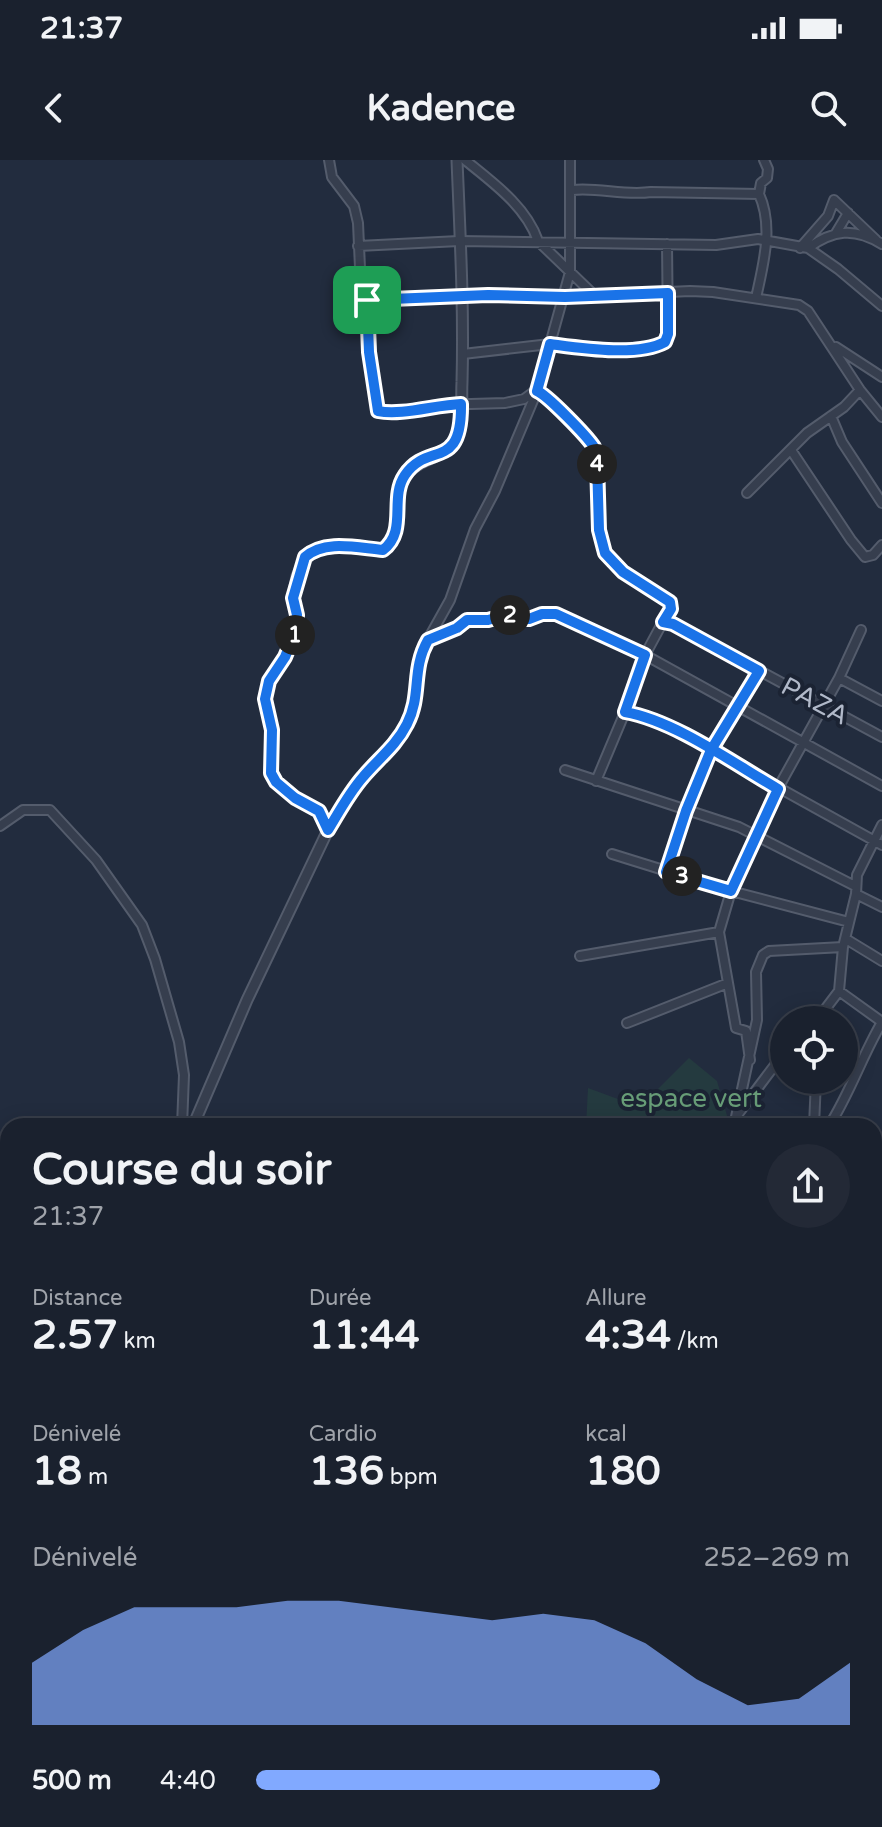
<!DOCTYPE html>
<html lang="fr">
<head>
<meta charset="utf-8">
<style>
	body { margin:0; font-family:"Varela Round",sans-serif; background:#232936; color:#f1f3f6; height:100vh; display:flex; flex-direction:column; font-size:30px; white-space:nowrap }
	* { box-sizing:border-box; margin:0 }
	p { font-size:26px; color:#9fa3aa }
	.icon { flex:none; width:44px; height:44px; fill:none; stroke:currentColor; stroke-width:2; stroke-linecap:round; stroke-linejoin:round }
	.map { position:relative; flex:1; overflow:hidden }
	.side { position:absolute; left:0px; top:958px; width:882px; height:710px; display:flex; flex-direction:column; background:#1a212e; border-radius:24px 24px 0 0; box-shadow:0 4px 20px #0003,0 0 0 2px #383e4a }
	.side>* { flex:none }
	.fabs { position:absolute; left:770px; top:846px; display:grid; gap:16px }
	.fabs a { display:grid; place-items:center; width:88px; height:88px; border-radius:50%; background:#1a212e; box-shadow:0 4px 20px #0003,0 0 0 2px #383e4a; font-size:40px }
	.pin { position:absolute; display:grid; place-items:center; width:68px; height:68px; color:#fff; margin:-34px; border-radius:16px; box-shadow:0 4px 12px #0006 }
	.km { position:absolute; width:40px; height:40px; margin:-20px; border-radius:50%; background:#222; color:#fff; font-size:22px; line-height:40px; text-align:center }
	.round { display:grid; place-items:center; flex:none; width:84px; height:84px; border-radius:42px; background:#232936 }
	.overview { display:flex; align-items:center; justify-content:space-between; height:136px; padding:0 32px }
	h1 { font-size:44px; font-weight:800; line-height:60px }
	.metrics { display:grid; grid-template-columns:repeat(3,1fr); gap:12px; height:136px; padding:8px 32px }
	.metrics div { display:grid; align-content:center }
	.metrics b { font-size:40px; font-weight:800 }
	.metrics small { font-size:22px; font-weight:400 }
	.metrics p { font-size:22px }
	.chart { height:224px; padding:16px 32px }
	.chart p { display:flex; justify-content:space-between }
	.chart svg { width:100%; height:144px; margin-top:8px; fill:#81a9ff; opacity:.7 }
	ul { padding:0 32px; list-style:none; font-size:26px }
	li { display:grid; grid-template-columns:128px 96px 1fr; align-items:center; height:60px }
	li i { height:20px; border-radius:10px; background:#81a9ff }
	.status { display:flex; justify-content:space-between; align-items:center; height:56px; padding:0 40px; background:#1a212e; direction:ltr }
	.status svg { height:22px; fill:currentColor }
	header { display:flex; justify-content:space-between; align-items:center; height:104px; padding:0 32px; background:#1a212e; font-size:36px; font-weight:800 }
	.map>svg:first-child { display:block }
	.green { fill:#243a3f }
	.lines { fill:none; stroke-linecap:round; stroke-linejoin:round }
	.minor-casing { stroke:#545c6c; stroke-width:12 }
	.tertiary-casing { stroke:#545c6c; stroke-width:13 }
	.minor { stroke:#363e4e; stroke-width:8 }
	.tertiary { stroke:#363e4e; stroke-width:9 }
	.route-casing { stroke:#fff; stroke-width:16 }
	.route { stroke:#1a73e8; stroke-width:10 }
	.labels { text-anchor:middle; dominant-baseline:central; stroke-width:8; stroke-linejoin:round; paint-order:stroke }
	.street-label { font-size:26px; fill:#b1b9c9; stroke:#1b2333 }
	.park-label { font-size:26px; fill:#679c77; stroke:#1b2333 }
</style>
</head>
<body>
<div class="status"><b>21:37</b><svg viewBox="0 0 49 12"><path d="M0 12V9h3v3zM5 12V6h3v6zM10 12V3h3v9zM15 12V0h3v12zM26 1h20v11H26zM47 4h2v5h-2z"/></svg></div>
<header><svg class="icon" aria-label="back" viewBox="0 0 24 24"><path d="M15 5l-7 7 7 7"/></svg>Kadence<svg class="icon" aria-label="search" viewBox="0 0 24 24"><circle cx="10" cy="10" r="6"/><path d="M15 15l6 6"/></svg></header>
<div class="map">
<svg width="882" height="1667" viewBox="0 0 882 1667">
	<rect width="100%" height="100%" fill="#222c3e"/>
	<path class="green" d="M689,898L717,921L730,966H586L588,928L645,949L654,933Z"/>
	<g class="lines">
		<g class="minor-casing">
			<path id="minor" d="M329,0L332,17L354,46L358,63L360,108L367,140L369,192L378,251L393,253L437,245L505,243L524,239L535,231L546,235C557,256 587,267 595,289C608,321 585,368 609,397C626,419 653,426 672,445L645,495L625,552L596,621
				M465,0C492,22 526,46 538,81L593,134
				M572,30C599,27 624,36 651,32L759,34C774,67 763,105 756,138
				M759,34L761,23L767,18L768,9L764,0
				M836,73L848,53
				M358,86L459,81L716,85L758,79L808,88L838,109L882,146
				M800,88L828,56L834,40L876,80
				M808,88C833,70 854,67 882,84
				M367,140L488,135L565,137L690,131L713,132L799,145L808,151L860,230L882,257
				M836,187L882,217
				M463,194L550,184L620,189L661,185L665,182L668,174L667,84
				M831,256L842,282L882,343
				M791,290L851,380L865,397L873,395L882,385
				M747,333L807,273L844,247L860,230
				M663,462L673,464L882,577
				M861,470L839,518L882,541
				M429,479L457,468L467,460H488L506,455L529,459L542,454H556L645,495L882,626
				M625,552L655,559L882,685
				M565,610L739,667L855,726
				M0,666L23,650H50L96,700L142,765L155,799L179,882L184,915L182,966
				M328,670L363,616L393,586L408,563L415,542L416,510L421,492L450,440L475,369L495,331L537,231L570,112V0
				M612,694L731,731L849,762
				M666,712L686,651L711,590L759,511
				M856,734L882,747
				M846,779L882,801
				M580,796L719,772
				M839,831L882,862
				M817,860L839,831L843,787L856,734L857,715L882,665
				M627,863L728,823
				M750,900L746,871L736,868L719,772L731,731L772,639L839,518
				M738,954L784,893
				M734,966L757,860L756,812L763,795L769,791L843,787
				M814,966L816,920
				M829,966C850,933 862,896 882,862
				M874,983L882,984
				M874,1020L882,1022
				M874,1080L882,1047
				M874,1147L882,1149
				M0,1175L8,1174
				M0,1231H8
				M0,1345L8,1342
				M0,1391L8,1388
				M0,1479L8,1477
				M0,1528L8,1526
				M0,1570L8,1565
				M0,1626L8,1622
				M0,1645L8,1658
				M62,1660L68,1667
				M148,1660L156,1667
				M250,1667L259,1660"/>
		</g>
		<g class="tertiary-casing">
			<path id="tertiary" d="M193,966L247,840L328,670L319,651L295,638L276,622L271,613L272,570L265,539L269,521L285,497L296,470L297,455L293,438L297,416L308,393L332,386L383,390C407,373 391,343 402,322C414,296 445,302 457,277C464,261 461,240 462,222C464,148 460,74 457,0
				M239,1660L241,1667"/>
		</g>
		<use href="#minor" class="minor"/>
		<use href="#tertiary" class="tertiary"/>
	</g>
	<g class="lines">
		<g class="route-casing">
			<path id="route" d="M367,140L369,192L378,251C401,256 435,245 461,244C462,312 428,281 405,315C389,338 408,371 383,390C358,388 325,379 305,397L293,438L297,455L296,470L285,497L269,521L265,539L272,570L271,613L276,622L295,638L319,651L328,670C339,652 349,633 363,617C378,599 396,586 407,564C422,535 411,510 428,480L457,468L467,460H488L506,455L529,459L542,454H556L645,495L625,552C675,561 733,603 778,629L731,731L666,712L686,651L711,590L759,511L673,464L663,462L671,449L670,442L623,412L605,393L599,370L597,302L594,287C586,275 547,235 537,231L550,184C581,188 637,197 665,182L668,174V133L565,137L488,135L367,140"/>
		</g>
		<use href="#route" class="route"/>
	</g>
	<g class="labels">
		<g class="street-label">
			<text transform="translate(815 541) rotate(28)">PAZA</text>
		</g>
		<g class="park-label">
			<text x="691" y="938">espace vert</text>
		</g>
	</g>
</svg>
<div class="fabs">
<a><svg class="icon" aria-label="locate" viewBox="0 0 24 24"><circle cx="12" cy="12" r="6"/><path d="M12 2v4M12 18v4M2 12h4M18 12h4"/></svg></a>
</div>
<div class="pin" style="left:367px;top:140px;background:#1e9e55"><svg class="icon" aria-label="arrive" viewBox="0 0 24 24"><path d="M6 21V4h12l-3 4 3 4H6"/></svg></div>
<b class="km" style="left:295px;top:475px">1</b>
<b class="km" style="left:510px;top:455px">2</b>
<b class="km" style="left:682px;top:716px">3</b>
<b class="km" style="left:597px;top:304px">4</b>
<section class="side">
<div class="overview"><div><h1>Course du soir</h1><p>21:37</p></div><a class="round"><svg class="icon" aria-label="share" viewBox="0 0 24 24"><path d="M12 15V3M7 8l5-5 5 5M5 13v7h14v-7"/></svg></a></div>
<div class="metrics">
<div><p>Distance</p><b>2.57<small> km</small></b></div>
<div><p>Durée</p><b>11:44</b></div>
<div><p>Allure</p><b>4:34<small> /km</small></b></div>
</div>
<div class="metrics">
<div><p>Dénivelé</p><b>18<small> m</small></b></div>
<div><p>Cardio</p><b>136<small> bpm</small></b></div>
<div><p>kcal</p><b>180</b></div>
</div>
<div class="chart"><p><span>Dénivelé</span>252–269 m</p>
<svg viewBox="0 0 160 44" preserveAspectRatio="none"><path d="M0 44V25L10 15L20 8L30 8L40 8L50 6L60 6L70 8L80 10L90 12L100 10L110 12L120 19L130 30L140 38L150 36L160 25V44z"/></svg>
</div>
<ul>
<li><b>500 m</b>4:40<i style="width:68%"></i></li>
</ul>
</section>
</div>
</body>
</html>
